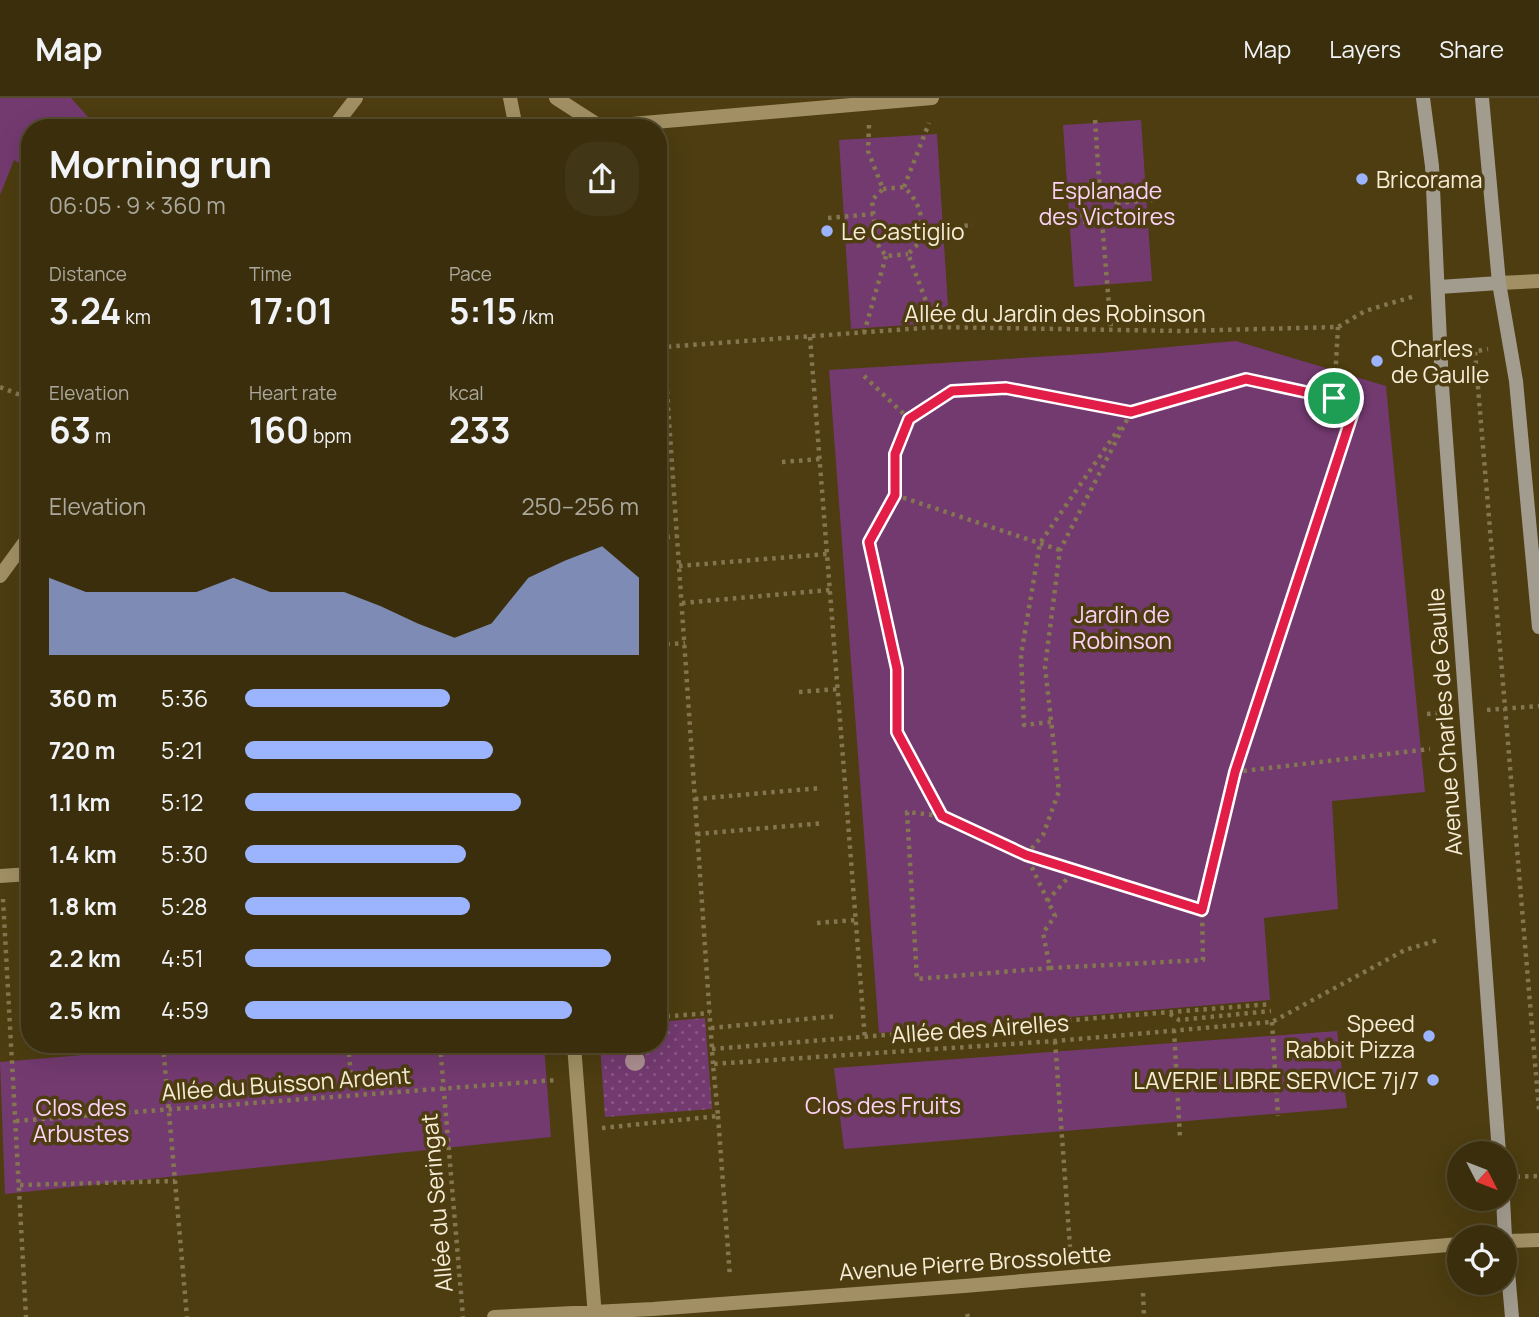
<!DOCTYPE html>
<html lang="en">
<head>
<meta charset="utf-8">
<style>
	body { margin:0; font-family:Manrope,sans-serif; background:#413615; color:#f1f3f6; height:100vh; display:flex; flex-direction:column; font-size:26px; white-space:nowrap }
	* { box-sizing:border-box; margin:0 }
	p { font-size:23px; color:#aba89d }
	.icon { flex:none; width:38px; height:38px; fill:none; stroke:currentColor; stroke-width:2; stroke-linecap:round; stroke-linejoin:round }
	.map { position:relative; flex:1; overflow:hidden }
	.panel { position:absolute; left:21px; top:21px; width:646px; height:934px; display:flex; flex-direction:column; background:#3a2e0c; border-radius:28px; box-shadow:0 7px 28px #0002,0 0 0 2px #544a2d }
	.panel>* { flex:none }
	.needle { width:46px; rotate:132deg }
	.tools { position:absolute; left:1447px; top:1043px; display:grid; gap:14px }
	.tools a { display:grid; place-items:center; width:70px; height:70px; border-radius:50%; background:#3a2e0c; box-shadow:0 7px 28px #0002,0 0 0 2px #544a2d; font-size:35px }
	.pin { position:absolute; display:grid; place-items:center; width:60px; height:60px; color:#fff; margin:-30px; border:4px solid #fff; border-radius:50%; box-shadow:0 2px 7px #0007 }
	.round { display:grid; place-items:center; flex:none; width:74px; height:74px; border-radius:28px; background:#413615 }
	.overview { display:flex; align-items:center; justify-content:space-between; height:119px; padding:0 28px }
	h1 { font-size:38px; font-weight:700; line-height:52px }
	.figures { display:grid; grid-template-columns:repeat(3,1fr); gap:10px; height:119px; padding:7px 28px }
	.figures div { display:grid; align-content:center }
	.figures b { font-size:35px; font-weight:700 }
	.figures small { font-size:19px; font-weight:400 }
	.figures p { font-size:19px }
	.chart { height:196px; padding:14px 28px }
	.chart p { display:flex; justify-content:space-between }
	.chart svg { width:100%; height:126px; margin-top:7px; fill:#9bb4fd; opacity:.7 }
	ul { padding:0 28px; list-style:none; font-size:23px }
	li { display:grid; grid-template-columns:112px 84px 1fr; align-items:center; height:52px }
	li i { height:18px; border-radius:9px; background:#9bb4fd }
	header { display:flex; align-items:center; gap:42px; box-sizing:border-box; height:98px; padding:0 35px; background:#3a2e0c; border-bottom:2px solid #544a2d }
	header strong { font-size:33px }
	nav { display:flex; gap:38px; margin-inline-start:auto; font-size:24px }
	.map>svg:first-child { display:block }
	.grass { fill:url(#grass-dots) }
	.green { fill:#733a70 }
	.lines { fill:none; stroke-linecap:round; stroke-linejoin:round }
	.path { stroke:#847650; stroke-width:4.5; stroke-dasharray:3.5 5; stroke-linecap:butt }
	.minor { stroke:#a29064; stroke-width:14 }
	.secondary { stroke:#a29c8f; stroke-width:14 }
	.tree { fill:#ad8f90 }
	.route-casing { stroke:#fff; stroke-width:14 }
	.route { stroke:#e11d48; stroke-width:9 }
	.poi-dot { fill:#9bb4fd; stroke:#4d3d10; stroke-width:2.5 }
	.labels { text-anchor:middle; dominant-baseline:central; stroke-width:7; stroke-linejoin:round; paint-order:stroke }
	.poi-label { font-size:23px; fill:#f6edd6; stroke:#4d3d10; text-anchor:start }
	.park-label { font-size:23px; fill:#fcd2f8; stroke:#4d3d10 }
	.street-label { font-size:23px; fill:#f6edd6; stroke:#4d3d10 }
</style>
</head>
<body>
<header>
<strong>Map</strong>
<nav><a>Map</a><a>Layers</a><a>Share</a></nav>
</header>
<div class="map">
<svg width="1539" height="1219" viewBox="0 0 1539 1219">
	<defs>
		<pattern id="grass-dots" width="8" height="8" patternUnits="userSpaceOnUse" patternTransform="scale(1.75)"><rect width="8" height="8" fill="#733a70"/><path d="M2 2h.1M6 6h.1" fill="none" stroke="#885784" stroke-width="1.8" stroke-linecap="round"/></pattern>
	</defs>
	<rect width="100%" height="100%" fill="#4d3d10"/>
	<path class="grass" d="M705,920L712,1011L605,1019L600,947H658V924Z"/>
	<path class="green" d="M0,0H71L98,30H30V66L26,69L14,62L0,97Z
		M1141,22L1152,183L1074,189L1063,27Z
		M937,36L949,224L851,231L839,42Z
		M1236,243L1386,288L1425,694L1332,703L1338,811L1264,820L1270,902L879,935L829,272L1101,255Z
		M1337,933L1347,1010L844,1051L834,970Z
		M202,947H544L551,1039L5,1096L0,964Z"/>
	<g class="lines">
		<path class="path" d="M1095,22L1100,96
			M869,27L868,53L883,91L872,102L876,144L886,158L908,156
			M904,89L929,25
			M883,91L904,89C920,104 924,121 921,143L908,156L936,229
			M1116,94L1118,122L1083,124L1081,97Z
			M1117,105L1153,102
			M828,120L873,116
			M1102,123L1111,232
			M922,131L973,127
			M864,235L886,158
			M810,239L865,941
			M1475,254L1539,1012
			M1462,256L1488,251
			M864,278L909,321L952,293L1006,290L1131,314L1246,281L1356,305L1235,674L1202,812L1026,757L941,718L897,634V571L869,444L895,397V356L909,321
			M0,289L30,301
			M1334,300L1338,229
			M1131,314L1060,452L1045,569L1059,693L1043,737L1026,757L1055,818L1043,835L1050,870L1203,862L1202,812
			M782,364L820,361
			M895,397L1060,452
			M658,440L677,438
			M679,468L827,456
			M682,505L830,492
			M658,547L685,545
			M799,594L838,591
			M1487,612L1539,608
			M1427,616L1443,615
			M1051,624L1024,627L1021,557L1040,445L1120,329
			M1235,674L1430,651
			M695,701L821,690
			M941,718L907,714L917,881L1050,870
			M697,736L824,725
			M3,801L26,1219
			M1047,803L1075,772
			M817,825L856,822
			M1170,916L1179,922L1271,913
			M658,919L710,915
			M1272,924L1278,1018
			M711,930L837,918
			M1174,932L1180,1040
			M1055,943L1070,1149
			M163,947L187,1219
			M348,947L353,997
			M440,947L463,1219
			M712,951L1271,906
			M713,966L664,249L936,229L1182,233L1338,229L1365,213L1415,198
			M718,1018L730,1179
			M16,1023L556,982
			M602,1030L718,1018L713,966L1055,943L1272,924L1405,852L1438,842
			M1508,1079L1539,1078
			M20,1087L175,1083
			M1143,1195L1144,1219
			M967,1216L968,1219"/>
		<path class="minor" d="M510,0L516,30
			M556,0L601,29
			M333,30L356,0
			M586,30L932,0
			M1499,185L1539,183
			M0,478L30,437
			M0,778L30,776
			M574,947L595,1219
			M1505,1143L1539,1142
			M494,1219L653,1211L964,1188L1460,1146"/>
		<path class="secondary" d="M1423,0L1432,68L1442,288L1499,1055
			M1482,0L1499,185L1516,283L1539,529
			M1439,189L1499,185
			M1503,1101L1505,1139
			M1505,1140L1512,1219"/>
	</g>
	<circle class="tree" cx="635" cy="963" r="10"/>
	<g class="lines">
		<g class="route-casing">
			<path id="route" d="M1246,281L1356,305L1235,674L1202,812L1026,757L942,718L897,634V571L869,444L895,397V356L909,321L952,293L1006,290L1131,314Z"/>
		</g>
		<use href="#route" class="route"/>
	</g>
	<g class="poi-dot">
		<circle cx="1362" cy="81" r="7"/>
		<circle cx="827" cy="133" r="7"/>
		<circle cx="1377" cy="263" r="7"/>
		<circle cx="1429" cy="938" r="7"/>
		<circle cx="1433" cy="982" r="7"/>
	</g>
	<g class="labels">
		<g class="poi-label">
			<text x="1376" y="81">Bricorama</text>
			<text x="841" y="133">Le Castiglio</text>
			<text x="1391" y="250">Charles<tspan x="1391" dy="26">de Gaulle</tspan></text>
			<text x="1415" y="925" text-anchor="end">Speed<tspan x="1415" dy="26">Rabbit Pizza</tspan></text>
			<text x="1419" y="982" text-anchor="end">LAVERIE LIBRE SERVICE 7j/7</text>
		</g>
		<g class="park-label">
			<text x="1107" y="92">Esplanade<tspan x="1107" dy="26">des Victoires</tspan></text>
			<text x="1122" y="516">Jardin de<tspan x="1122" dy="26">Robinson</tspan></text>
			<text x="883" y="1007">Clos des Fruits</text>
			<text x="81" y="1009">Clos des<tspan x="81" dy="26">Arbustes</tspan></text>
		</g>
		<g class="street-label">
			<text x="1055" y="215">Allée du Jardin des Robinson</text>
			<text transform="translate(1444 624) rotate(-94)">Avenue Charles de Gaulle</text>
			<text transform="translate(980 930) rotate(-4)">Allée des Airelles</text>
			<text transform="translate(286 985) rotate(-4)">Allée du Buisson Ardent</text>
			<text transform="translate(436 1105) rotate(-95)">Allée du Seringat</text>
			<text transform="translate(975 1164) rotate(-4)">Avenue Pierre Brossolette</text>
		</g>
	</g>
</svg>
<div class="tools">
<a><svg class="needle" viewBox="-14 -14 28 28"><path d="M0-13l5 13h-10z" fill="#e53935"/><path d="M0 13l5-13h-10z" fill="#aba89d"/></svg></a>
<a><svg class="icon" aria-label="locate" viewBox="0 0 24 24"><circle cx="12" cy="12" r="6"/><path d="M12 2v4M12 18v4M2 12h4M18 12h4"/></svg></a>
</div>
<div class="pin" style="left:1334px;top:300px;background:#1e9e55"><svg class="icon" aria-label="arrive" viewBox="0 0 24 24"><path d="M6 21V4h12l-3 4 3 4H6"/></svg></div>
<section class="panel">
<div class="overview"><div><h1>Morning run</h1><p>06:05 · 9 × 360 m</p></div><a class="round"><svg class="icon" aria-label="share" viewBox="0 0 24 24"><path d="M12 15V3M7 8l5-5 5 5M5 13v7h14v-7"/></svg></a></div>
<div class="figures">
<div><p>Distance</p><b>3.24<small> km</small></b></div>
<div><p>Time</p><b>17:01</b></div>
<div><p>Pace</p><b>5:15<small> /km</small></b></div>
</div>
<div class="figures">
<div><p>Elevation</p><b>63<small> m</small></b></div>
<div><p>Heart rate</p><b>160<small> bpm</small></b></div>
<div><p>kcal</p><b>233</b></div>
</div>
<div class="chart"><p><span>Elevation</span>250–256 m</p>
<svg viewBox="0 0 160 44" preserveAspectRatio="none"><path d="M0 44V17L10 22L20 22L30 22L40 22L50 17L60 22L70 22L80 22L90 27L100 33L110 38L120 33L130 17L140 11L150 6L160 17V44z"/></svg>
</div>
<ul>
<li><b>360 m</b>5:36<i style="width:52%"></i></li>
<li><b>720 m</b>5:21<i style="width:63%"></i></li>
<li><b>1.1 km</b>5:12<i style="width:70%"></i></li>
<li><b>1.4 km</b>5:30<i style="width:56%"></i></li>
<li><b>1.8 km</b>5:28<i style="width:57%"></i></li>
<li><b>2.2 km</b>4:51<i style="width:93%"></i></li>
<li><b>2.5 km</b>4:59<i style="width:83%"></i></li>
</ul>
</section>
</div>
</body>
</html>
